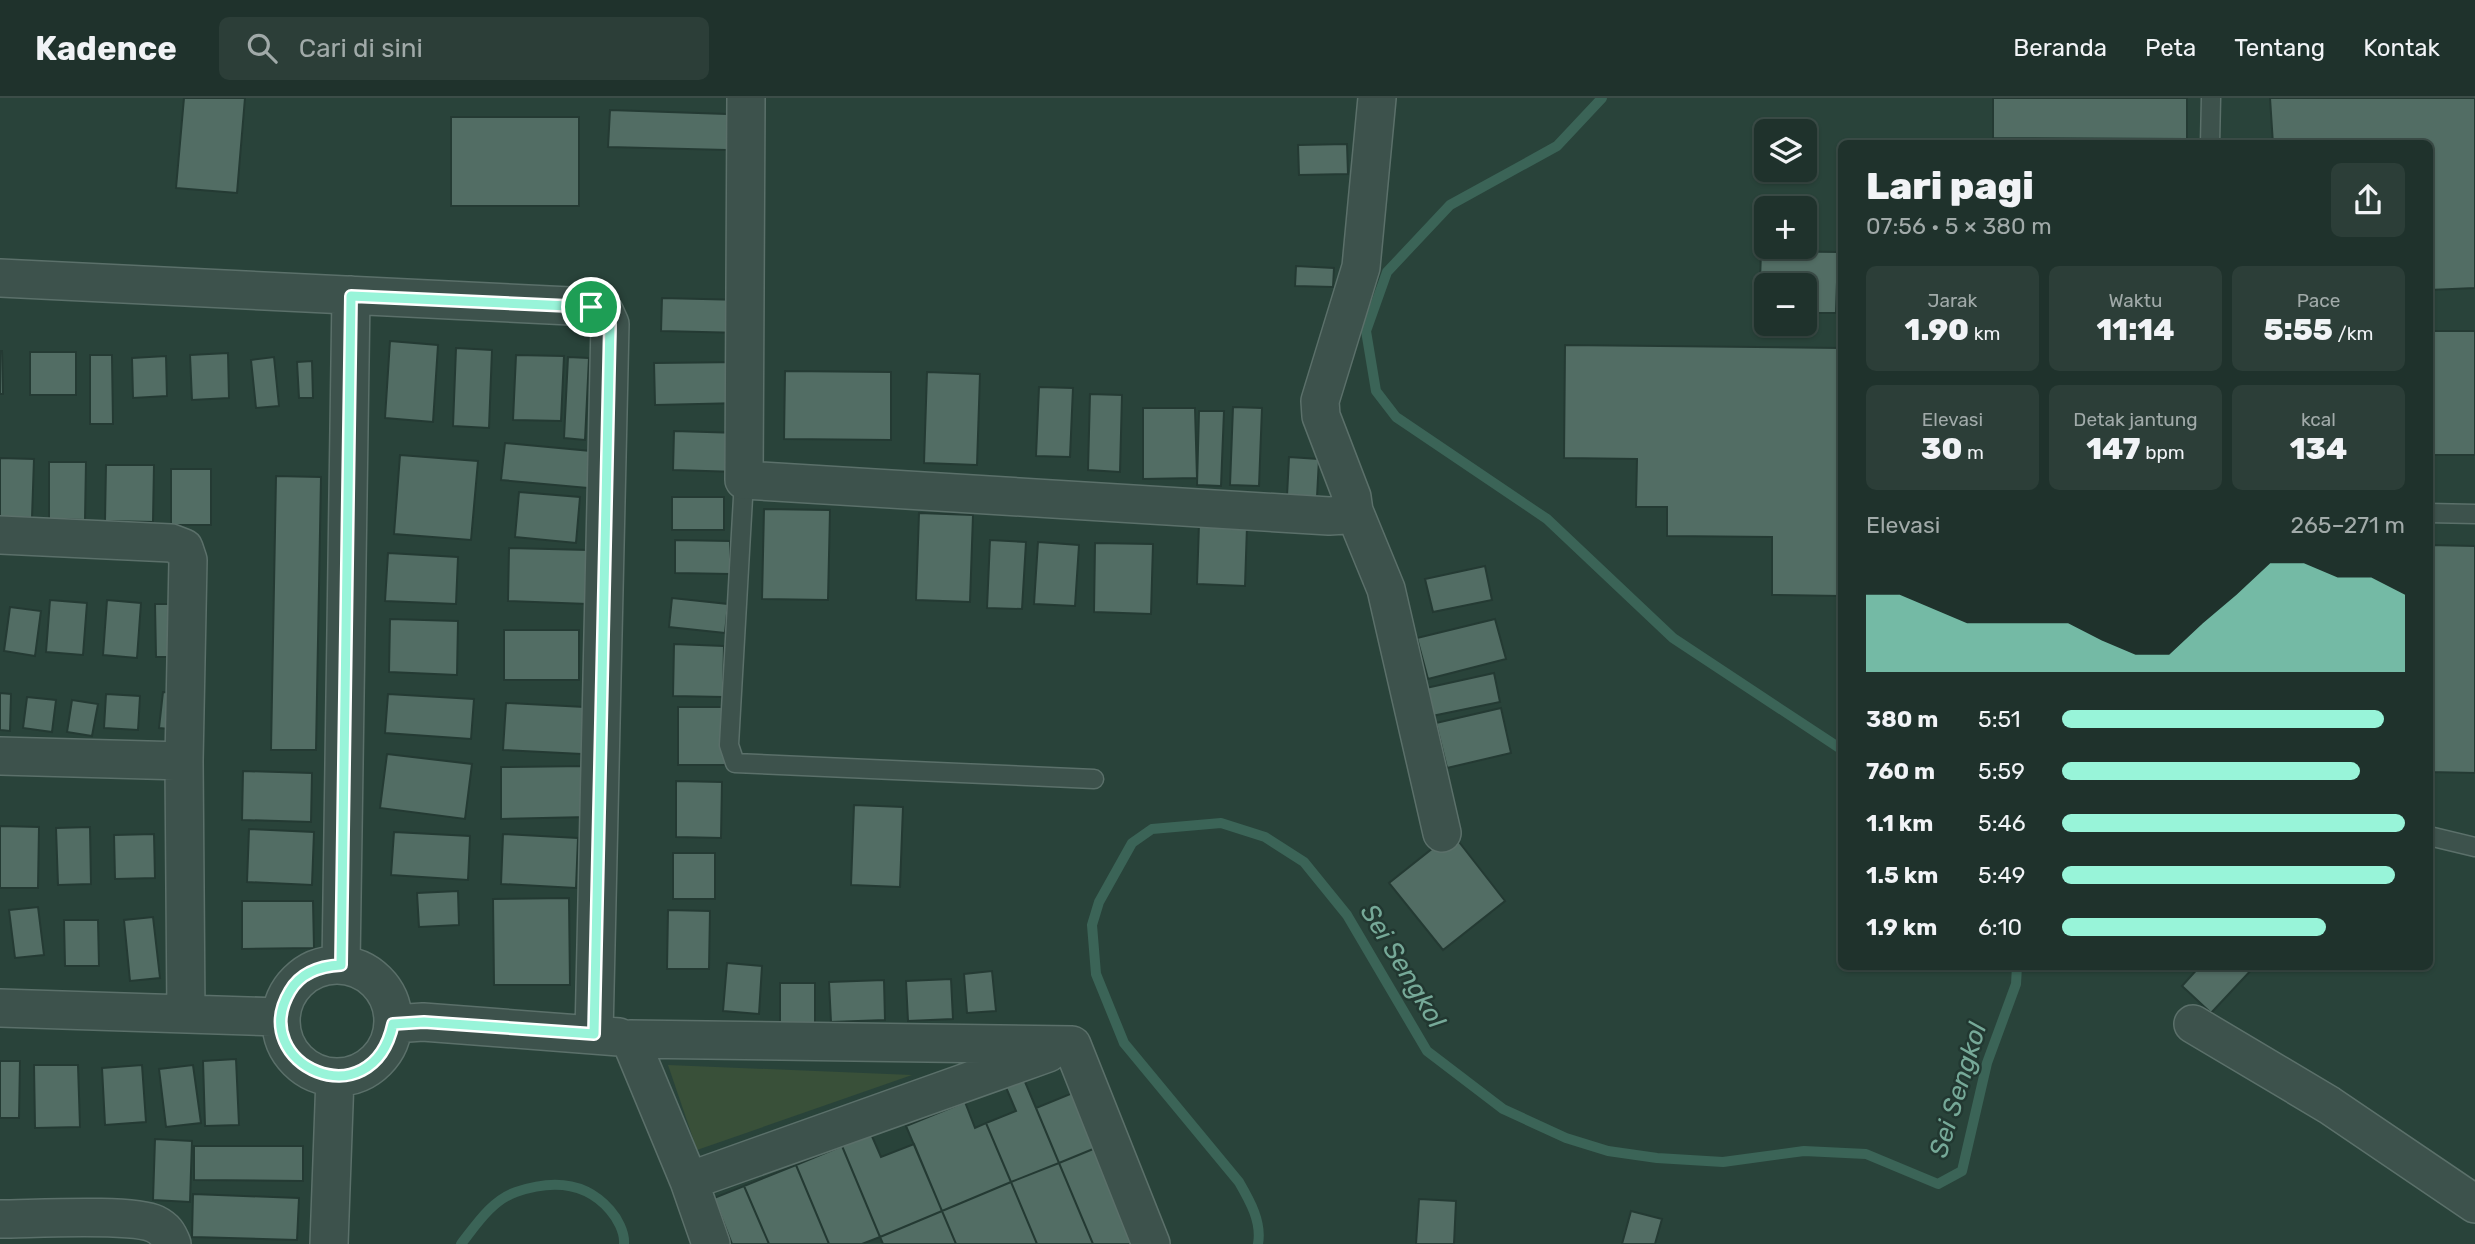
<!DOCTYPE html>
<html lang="id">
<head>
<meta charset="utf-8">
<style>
	body { margin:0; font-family:Rubik,sans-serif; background:#2c3e38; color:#f1f3f6; height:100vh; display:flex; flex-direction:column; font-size:26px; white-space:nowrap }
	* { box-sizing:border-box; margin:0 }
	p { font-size:23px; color:#a1aaa9 }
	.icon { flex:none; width:38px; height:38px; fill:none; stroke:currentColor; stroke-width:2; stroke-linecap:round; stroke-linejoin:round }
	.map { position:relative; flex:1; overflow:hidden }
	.panel { position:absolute; left:1838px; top:42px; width:595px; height:830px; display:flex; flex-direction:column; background:#1f322c; border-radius:10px; box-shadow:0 2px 5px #0004,0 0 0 2px #3c4d48 }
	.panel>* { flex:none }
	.fabs { position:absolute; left:1754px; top:21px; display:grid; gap:14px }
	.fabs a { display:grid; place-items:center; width:63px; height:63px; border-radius:10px; background:#1f322c; box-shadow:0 2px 5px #0004,0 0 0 2px #3c4d48; font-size:35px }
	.pin { position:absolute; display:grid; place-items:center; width:60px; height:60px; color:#fff; margin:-30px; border:4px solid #fff; border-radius:50%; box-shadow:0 2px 7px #0007 }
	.round { display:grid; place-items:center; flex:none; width:74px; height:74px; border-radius:10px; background:#2c3e38 }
	.headline { display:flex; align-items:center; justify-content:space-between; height:119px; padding:0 28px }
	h1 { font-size:38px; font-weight:800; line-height:52px }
	.metrics { display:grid; grid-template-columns:repeat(3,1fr); gap:10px; height:119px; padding:7px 28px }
	.metrics div { display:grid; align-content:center; border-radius:10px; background:#2c3e38; text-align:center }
	.metrics b { font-size:30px; font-weight:800 }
	.metrics small { font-size:19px; font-weight:400 }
	.metrics p { font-size:19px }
	.chart { height:196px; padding:14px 28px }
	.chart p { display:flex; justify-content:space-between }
	.chart svg { width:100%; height:126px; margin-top:7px; fill:#98f4d9; opacity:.7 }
	ul { padding:0 28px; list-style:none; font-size:23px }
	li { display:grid; grid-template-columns:112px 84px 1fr; align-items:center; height:52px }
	li i { height:18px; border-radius:9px; background:#98f4d9 }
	header { display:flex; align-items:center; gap:42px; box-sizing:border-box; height:98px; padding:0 35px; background:#1f322c; border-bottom:2px solid #3c4d48 }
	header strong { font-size:33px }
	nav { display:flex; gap:38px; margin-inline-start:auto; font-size:24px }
	.search { width:490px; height:63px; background:#2c3e38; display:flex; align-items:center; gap:18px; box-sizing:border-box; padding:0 24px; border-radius:10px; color:#a1aaa9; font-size:26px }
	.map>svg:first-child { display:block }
	.green { fill:#395039 }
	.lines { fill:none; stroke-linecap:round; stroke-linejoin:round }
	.stream { stroke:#3b6457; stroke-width:10 }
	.building { fill:#526d64; stroke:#243a33; stroke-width:2 }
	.lane-casing { stroke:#5b706a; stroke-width:21 }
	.street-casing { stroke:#5b706a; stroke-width:40 }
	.lane { stroke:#3d524c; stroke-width:18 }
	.street { stroke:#3d524c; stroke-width:37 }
	.route-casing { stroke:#fff; stroke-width:14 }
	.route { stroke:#98f4d9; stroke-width:9 }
	.labels { text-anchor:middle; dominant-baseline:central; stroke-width:5; stroke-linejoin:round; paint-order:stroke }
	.water-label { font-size:26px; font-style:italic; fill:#76a998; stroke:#223831 }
</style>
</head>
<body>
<header>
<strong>Kadence</strong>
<div class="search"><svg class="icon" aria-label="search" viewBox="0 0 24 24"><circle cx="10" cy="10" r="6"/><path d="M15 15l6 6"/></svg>Cari di sini</div>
<nav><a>Beranda</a><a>Peta</a><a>Tentang</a><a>Kontak</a></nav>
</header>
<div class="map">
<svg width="2475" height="1146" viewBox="0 0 2475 1146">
	<rect width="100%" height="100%" fill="#29433a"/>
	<path class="green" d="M668,967L912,977L697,1052Z"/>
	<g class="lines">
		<path class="stream" d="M1602,0L1557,48L1450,107L1387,174L1366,233L1376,293L1396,319L1547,421L1673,540L1841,651
			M461,1146C476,1127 492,1102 516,1094C551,1082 585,1083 610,1112C617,1120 625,1134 624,1146
			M1258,1146C1262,1124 1250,1103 1239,1084L1124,945L1096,876L1092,827L1099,804L1132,745L1152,731L1221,725L1265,739L1304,764L1347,817L1427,953L1503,1011L1566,1040L1608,1053L1657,1060L1723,1064L1804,1053L1866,1056L1938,1086L1962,1073L1987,965L2016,886L2017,868"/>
	</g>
	<path class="building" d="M184,0H245L237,95L176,90Z
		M1993,0H2187V41L1993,40Z
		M2270,0H2475V190L2429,192V46H2273Z
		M610,12L727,16V52L608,49Z
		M451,19H579V108H451Z
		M1347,46L1348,76L1299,77L1298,47Z
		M1761,153L1838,154L1836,215H1804V187H1766V214L1759,213Z
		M1296,168L1334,170L1333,189L1295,188Z
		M662,200L743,202V235L661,233Z
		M2429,233H2475V357H2429Z
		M390,243L438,247L433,324L385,320Z
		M1565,247L1841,250V498L1772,497V439L1667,438V409H1636L1637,361L1564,360Z
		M456,250L492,252L489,330L453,328Z
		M0,253H2L3,296H0Z
		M30,254H76V297H30Z
		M228,255L229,300L192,302L190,257Z
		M90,257H112L113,326H90Z
		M516,257L564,258L561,323L513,322Z
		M166,258L167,298L133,300L132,260Z
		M274,259L279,308L256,310L251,262Z
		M568,259L589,260L585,342L564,340Z
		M312,263L313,300H299L297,264Z
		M741,264L742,305L655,307L654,265Z
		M785,273L891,274V342L784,341Z
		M927,274L980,276L977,367L924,365Z
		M1039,289L1073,290L1070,359L1036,358Z
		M1090,296L1122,297L1120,374L1088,372Z
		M1233,309L1262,310L1259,388L1230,387Z
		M1143,310H1195L1197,380L1143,381Z
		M1199,313H1224L1221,388L1197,387Z
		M674,333L740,335L738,374L673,372Z
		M505,345L591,353L588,390L501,382Z
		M400,357L478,363L471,442L394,436Z
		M1289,359L1319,361L1317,399L1287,398Z
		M0,360L34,361L32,420L0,419Z
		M49,364H86L85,422L49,421Z
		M106,367H154L153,424L105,423Z
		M171,371H211V427H171Z
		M276,378L321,379L316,652H271Z
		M519,394L580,399L576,445L515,439Z
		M672,399H724V432H672Z
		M764,411L830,412L828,502L762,501Z
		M919,415L973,417L970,504L916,502Z
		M1199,426L1247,428L1245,488L1197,486Z
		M675,442L730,443V476L675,475Z
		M990,442L1026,444L1022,511L987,510Z
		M1038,444L1079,447L1075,508L1034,506Z
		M1095,445L1153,446L1151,516L1094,514Z
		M2429,447L2475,448V675L2429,674Z
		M509,450L589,452L588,506L508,503Z
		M388,455L458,459L456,506L385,503Z
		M1485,468L1492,502L1433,514L1425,481Z
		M672,500L728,506L725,535L669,529Z
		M50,502L87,505L83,557L46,554Z
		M107,502L141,505L137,560L103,557Z
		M155,506H180L181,559H156Z
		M10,509L41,513L35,558L4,553Z
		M390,521L458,523L457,577L389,574Z
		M1495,521L1506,561L1428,581L1417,540Z
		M504,532H579V582H504Z
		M674,546L724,548L723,599L673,598Z
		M1494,575L1500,604L1432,618L1426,590Z
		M163,594L182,596L179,632L159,630Z
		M0,595L11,596L10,633L0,632Z
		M106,596L140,598L138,632L104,630Z
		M388,596L474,601L471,641L385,635Z
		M27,599L56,602L52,634L23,630Z
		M72,602L98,606L92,638L67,634Z
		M506,605L585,609L582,656L503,652Z
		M678,609H725V667H678Z
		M1501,610L1511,655L1447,670L1436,625Z
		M387,656L472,666L465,721L380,710Z
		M587,668L589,719L501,721V669Z
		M243,673L312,675L311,724L242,722Z
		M676,683L722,684L721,740L676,739Z
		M854,707L903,709L900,789L851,787Z
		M0,728L39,729L38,790H0Z
		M90,729L91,786L58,787L56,730Z
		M249,731L314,734L312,787L247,784Z
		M394,734L470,738L468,782L391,777Z
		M1452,735L1505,803L1443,852L1389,785Z
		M154,736L155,780L115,781L114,737Z
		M503,736L578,740L576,790L501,786Z
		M673,755H715V801H673Z
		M458,793L459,827L419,829L417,795Z
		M569,800L570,887H494L493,801Z
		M242,803H313L314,850L242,851Z
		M38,809L44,857L15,860L9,812Z
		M668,812L710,813L709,871H667Z
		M153,819L160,880L130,883L124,822Z
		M64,822H98L99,868H65Z
		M727,865L762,868L759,916L723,913Z
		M2200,868H2255L2211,915L2182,888Z
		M992,873L996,913L967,915L964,876Z
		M951,881L953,921L908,923L906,883Z
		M884,882L885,922L831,924L829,884Z
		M780,885H815V925H780Z
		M236,961L239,1027L205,1028L203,963Z
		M0,963H20L19,1020H0Z
		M34,967H78L80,1029L35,1030Z
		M142,967L146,1024L105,1027L102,970Z
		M193,967L201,1025L166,1029L159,971Z
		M1023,979L1059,1065L1011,1084L986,1025L1016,1013L1005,987Z
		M1075,994L1098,1049L1059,1065L1036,1010Z
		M965,1004L975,1030L986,1025L1011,1084L942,1113L906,1028Z
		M871,1036L881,1059L914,1046L942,1113L880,1139L842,1048Z
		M155,1041L192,1043L190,1104L153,1102Z
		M194,1048H303V1083L194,1082Z
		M842,1048L880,1139L862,1146H829L796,1067Z
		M1098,1049L1138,1146H1093L1059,1065Z
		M1059,1065L1093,1146H1037L1011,1084Z
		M796,1067L829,1146H769L744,1088Z
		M1011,1084L1037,1146H956L942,1113Z
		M744,1088L769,1146H732L714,1100Z
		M193,1096L299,1100L297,1142L192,1139Z
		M1419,1101L1456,1103L1454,1146H1416Z
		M942,1113L956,1146H883L880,1139Z
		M1631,1113L1662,1121L1655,1146H1622Z"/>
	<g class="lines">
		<g class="lane-casing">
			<path id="lane" d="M2210,46L2211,0
				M744,382L729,647L735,665L1094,681
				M2429,415L2475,416
				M2429,738L2475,749"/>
		</g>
		<g class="street-casing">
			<path id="street" d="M746,0L744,382L1329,418L1346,417L1354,413L1352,399L1321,318L1320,303L1361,169L1377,0
				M0,180L591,209L605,215L610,226L594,936
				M1354,413L1386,491L1442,735
				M0,437L171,445L184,450L188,462L184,663L186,915
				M0,658L184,663
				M341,867L351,197
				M281 923a56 56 0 1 1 112 0a56 56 0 1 1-112 0Z
				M0,910L281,919
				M393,926L423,924L619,939
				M2193,926L2329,1007L2475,1106
				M1072,947L1151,1146
				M689,1083L1048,955
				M0,1121C31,1121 132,1115 155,1126C165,1131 168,1136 172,1146
				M329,1146L335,979
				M711,1146L689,1083L630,941L1072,947"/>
		</g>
		<use href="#lane" class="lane"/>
		<use href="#street" class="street"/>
	</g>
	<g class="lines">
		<g class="route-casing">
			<path id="route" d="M351,198L591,209L605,215L610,226L594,936L424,924L393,926C372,1023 246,967 290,893C301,874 321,868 341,867Z"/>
		</g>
		<use href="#route" class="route"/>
	</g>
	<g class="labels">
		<g class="water-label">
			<text transform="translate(1403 868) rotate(59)">Sei Sengkol</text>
			<text transform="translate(1958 992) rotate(-73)">Sei Sengkol</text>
		</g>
	</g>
</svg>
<div class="fabs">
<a><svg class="icon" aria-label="layers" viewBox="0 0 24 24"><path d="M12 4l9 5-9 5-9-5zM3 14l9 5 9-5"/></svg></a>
<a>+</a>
<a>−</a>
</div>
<div class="pin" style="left:591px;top:209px;background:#1e9e55"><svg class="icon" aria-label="arrive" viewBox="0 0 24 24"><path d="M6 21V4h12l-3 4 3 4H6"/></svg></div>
<section class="panel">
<div class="headline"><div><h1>Lari pagi</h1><p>07:56 · 5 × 380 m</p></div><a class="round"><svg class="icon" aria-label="share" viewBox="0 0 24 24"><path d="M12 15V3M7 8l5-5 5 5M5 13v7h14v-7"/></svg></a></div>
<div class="metrics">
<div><p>Jarak</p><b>1.90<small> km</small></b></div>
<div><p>Waktu</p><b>11:14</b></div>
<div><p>Pace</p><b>5:55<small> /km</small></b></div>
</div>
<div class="metrics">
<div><p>Elevasi</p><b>30<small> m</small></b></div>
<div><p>Detak jantung</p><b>147<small> bpm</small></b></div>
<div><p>kcal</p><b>134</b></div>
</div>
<div class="chart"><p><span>Elevasi</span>265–271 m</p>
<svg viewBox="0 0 160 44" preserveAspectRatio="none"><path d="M0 44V17L10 17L20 22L30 27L40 27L50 27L60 27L70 33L80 38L90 38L100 27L110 17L120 6L130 6L140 11L150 11L160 17V44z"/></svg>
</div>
<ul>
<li><b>380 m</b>5:51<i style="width:94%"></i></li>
<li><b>760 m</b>5:59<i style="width:87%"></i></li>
<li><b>1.1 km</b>5:46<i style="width:100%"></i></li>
<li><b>1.5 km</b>5:49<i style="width:97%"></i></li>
<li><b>1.9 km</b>6:10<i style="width:77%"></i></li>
</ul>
</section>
</div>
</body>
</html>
